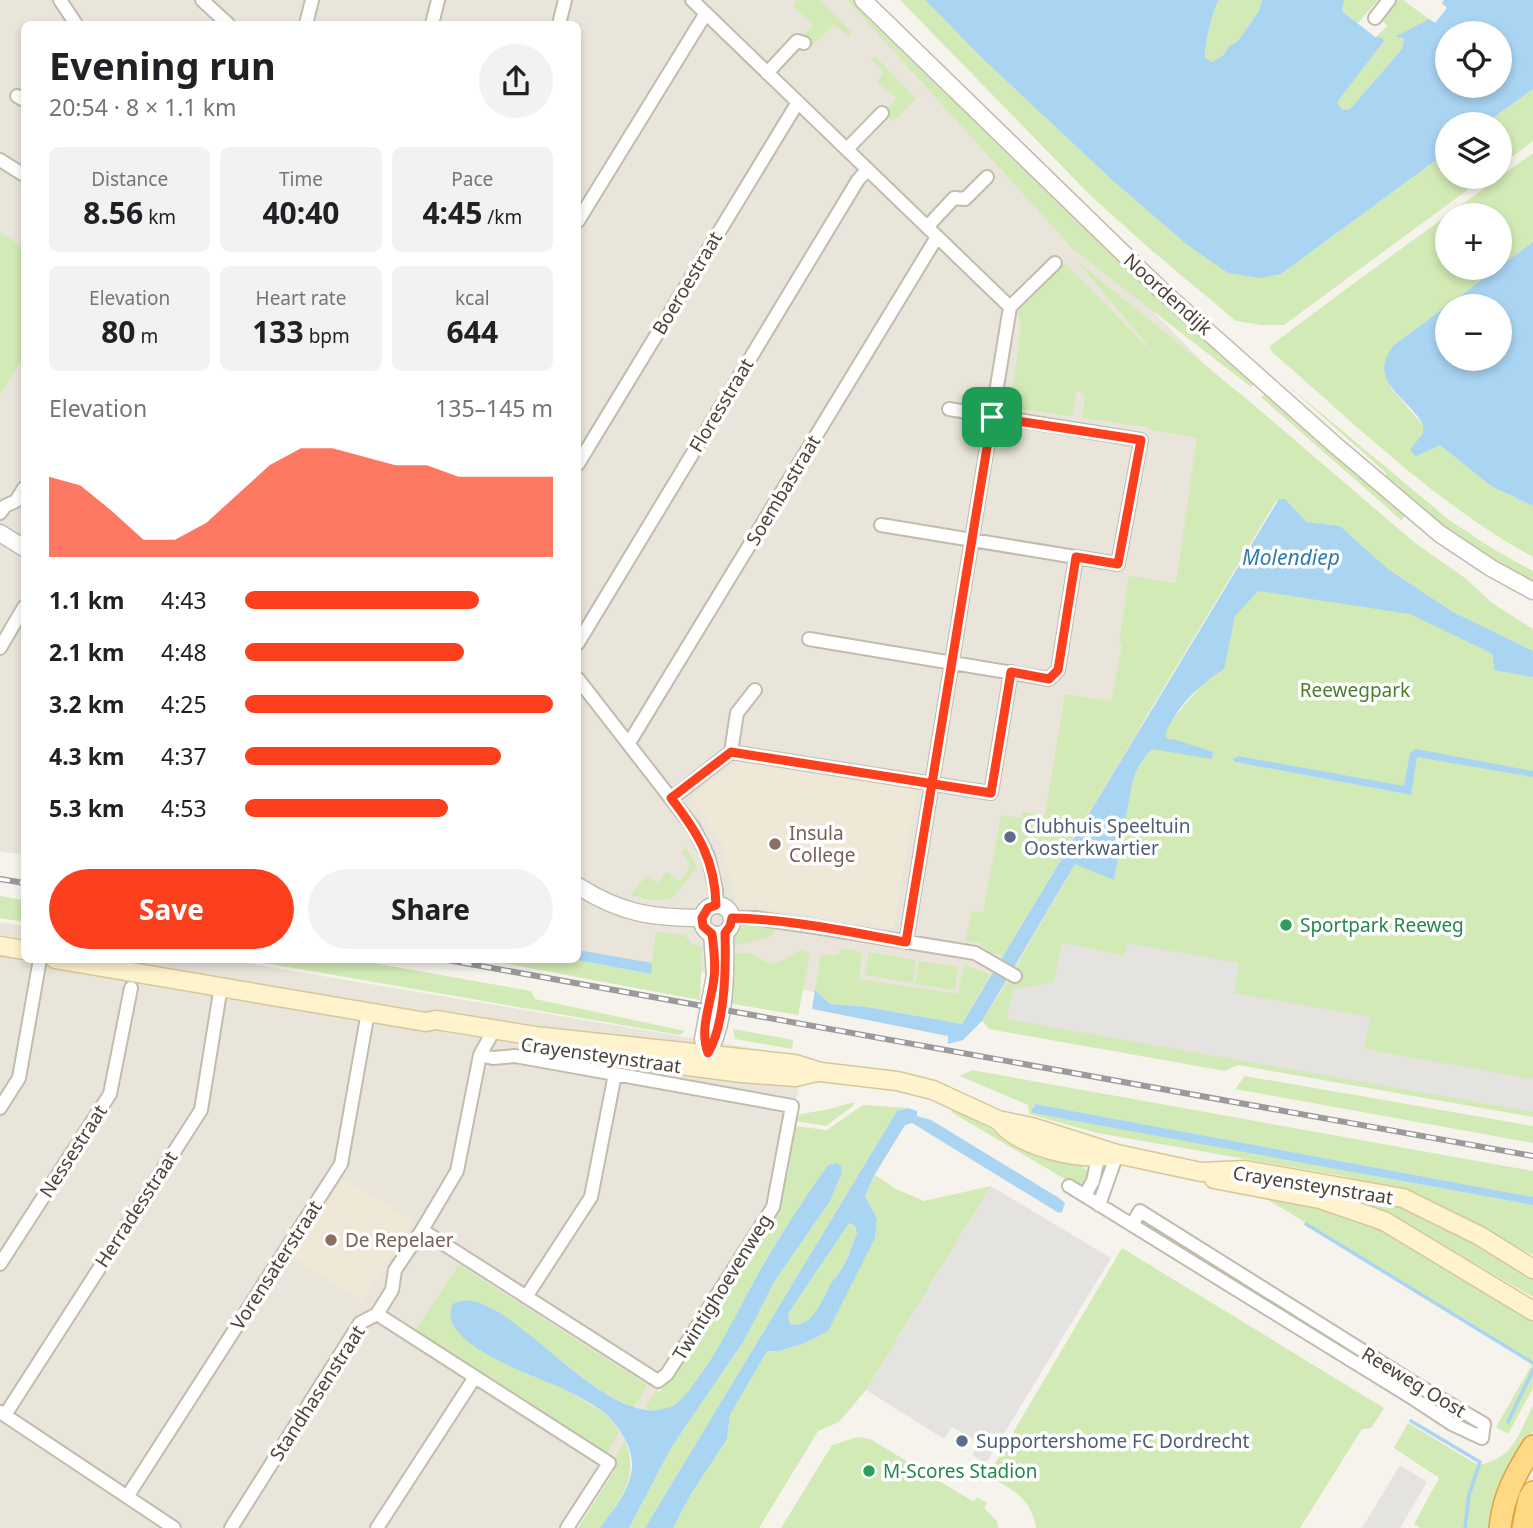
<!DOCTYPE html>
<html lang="en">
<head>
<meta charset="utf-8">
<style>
	body { margin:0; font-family:"Noto Sans",sans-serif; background:#f2f2f2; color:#202124; height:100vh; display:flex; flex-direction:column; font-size:26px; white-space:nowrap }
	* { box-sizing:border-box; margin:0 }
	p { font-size:23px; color:#757577 }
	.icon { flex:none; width:38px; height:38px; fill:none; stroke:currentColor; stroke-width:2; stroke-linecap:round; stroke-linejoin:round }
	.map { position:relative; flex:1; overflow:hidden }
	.side { position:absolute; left:21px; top:21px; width:560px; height:942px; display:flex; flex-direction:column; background:#fff; border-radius:10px; box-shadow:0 4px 10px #0003 }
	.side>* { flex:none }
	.tools { position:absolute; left:1435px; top:21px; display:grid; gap:14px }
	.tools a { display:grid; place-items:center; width:77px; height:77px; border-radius:50%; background:#fff; box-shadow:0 4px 10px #0003; font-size:35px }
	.pin { position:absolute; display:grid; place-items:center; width:60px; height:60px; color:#fff; margin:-30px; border-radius:14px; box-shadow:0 4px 10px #0006 }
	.round { display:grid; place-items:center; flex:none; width:74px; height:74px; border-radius:37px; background:#f2f2f2 }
	.headline { display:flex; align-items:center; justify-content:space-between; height:119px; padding:0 28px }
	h1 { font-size:38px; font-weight:700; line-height:52px }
	.stats { display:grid; grid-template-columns:repeat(3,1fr); gap:10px; height:119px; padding:7px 28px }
	.stats div { display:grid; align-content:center; border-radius:10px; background:#f2f2f2; text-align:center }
	.stats b { font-size:30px; font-weight:700 }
	.stats small { font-size:19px; font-weight:400 }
	.stats p { font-size:19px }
	.chart { height:196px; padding:14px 28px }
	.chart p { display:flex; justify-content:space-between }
	.chart svg { width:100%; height:126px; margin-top:7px; fill:#fc3f1d; opacity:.7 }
	.cta { display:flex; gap:14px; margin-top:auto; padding:14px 28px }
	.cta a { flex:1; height:80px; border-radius:42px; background:#fc3f1d; color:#fff; font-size:28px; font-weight:700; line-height:80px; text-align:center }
	.cta a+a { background:#f2f2f2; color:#202124 }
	ul { padding:0 28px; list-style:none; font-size:23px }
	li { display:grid; grid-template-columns:112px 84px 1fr; align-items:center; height:52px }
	li i { height:18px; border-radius:9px; background:#fc3f1d }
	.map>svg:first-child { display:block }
	.residential { fill:#eae5da }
	.education { fill:#efe8d6 }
	.green { fill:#d2eab5; fill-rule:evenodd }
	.parking { fill:#e5e3e0 }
	.water { fill:#a9d4f2; fill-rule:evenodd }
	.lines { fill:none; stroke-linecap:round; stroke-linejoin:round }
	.stream { stroke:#a9d4f2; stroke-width:3.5 }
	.minor-casing { stroke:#c2bbae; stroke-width:16 }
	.tertiary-casing { stroke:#c2bbae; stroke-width:19 }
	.secondary-casing { stroke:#d6c79b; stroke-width:21 }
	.trunk-casing { stroke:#e0a43c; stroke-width:24 }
	.minor { stroke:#fff; stroke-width:12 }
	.tertiary { stroke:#fff; stroke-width:16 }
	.secondary { stroke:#fff3cd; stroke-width:18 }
	.trunk { stroke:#ffd985; stroke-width:21 }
	.rail-casing { stroke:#9a9a9a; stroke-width:6 }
	.rail { stroke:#fff; stroke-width:3.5; stroke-dasharray:10; stroke-linecap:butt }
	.route-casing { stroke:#fff; stroke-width:14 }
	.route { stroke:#fc3f1d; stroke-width:9 }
	.service-dot { fill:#5c6f8a; stroke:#fff; stroke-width:2.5 }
	.education-dot { fill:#8d6e63; stroke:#fff; stroke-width:2.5 }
	.leisure-dot { fill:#2e9e5b; stroke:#fff; stroke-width:2.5 }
	.labels { text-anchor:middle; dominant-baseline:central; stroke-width:7; stroke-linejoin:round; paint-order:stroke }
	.street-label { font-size:19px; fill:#4b4439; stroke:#fff }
	.park-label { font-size:19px; fill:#4a7f2a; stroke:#fff }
	.service-label { font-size:19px; fill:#4e5e75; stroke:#fff; text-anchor:start }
	.education-label { font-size:19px; fill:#785e54; stroke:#fff; text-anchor:start }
	.leisure-label { font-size:19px; fill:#27864d; stroke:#fff; text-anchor:start }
	.water-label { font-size:21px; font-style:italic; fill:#2e7ab2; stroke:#fff }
</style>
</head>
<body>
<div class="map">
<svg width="1533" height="1528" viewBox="0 0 1533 1528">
	<rect width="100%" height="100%" fill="#f6f3ec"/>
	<path class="residential" d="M0,0H846L1260,420L1023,1028L578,951V24H24V855L0,851Z
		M0,922L24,926V959H222L804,1057L779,1197L572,1528H0Z"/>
	<path class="education" d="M736,762L917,790L893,928L743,905L736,900L722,843L694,802L693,798L694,794Z
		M343,1178L413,1222L362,1301L292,1257Z"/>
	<path class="green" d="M797,0H820L852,33L849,37L834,24L812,46L804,35L814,24L793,7Z
		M847,0H856L1256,383L1251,387L1074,250Z
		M900,0H925L983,59L1112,180L1185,243L1281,274L1447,152V177H1485L1284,325H1261L1236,321L1150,249L1092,197Z
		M1219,0H1262L1259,11L1237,42L1228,47L1224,55L1212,62L1205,58C1204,47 1213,8 1219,0Z
		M1344,0H1378L1358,23L1342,11Z
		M1397,0H1403L1429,19L1398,36L1404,38L1402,49L1350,109L1342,110L1336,102L1384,41L1375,38L1387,26L1381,18Z
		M875,56L916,99L893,122L885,112L897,98L877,82L883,72L871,60Z
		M1533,89V141L1500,166V124H1485Z
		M1533,153V242L1500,266V215H1447V268H1498L1394,345L1390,387L1423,425V433L1411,450L1440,445L1491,486L1533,506V557C1436,504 1355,424 1272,352L1270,346C1357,280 1445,217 1533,153Z
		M0,232L24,248V356L0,395Z
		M1078,262L1254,405L1415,543L1465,578L1492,603L1533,629V651L1453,612L1388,569L1340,526L1307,522L1285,499L1276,501L1003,955L994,954L981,946V943L966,941L971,911L983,912L1001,815L1021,818L1023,812L1045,816L1065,694L1111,701L1122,645L1119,644L1129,576L1176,583L1197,438L1152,430L1148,427L1082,418L1085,395L1077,390L1072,416L1010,408L1021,328L1018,312L1065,263L1161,361Z
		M1284,382L1448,519L1493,549L1533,571V582L1487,557L1448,531L1386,479V473Z
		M1265,394L1406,515L1401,520L1261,397Z
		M1256,589L1421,613L1533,676V1117L1238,1065L1225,1071L989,1029L982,1021L1007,983L1076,863L1114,879L1133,780L1138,766L1152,749L1156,739L1198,689L1231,616ZM1237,756L1411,789V795L1235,762L1232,759Z
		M686,847L697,867L672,899L651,900L631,895L646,876L659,884L666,872L680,881L691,865L682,853Z
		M0,896L24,900V922L0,918Z
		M752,923L776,927L772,936L730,947L739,929Z
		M656,932L685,935L691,944L702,947L700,1000L482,959H572L650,974Z
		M841,948L862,952L859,979L958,994L964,964L990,975L962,1024L867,1007L830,1004L815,990L821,955H838Z
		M801,950L810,953L798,1015L728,1003L733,954L750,953L769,964L780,962Z
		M869,952L916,960L913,983L865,975Z
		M241,959H351L531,991L535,999L685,1031L680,1035Z
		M919,961L958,967L955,990L915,984Z
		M733,1029L793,1040L792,1049L735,1039Z
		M972,1070L1533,1171V1197L1035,1104L1032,1107L1401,1181L1533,1205V1255L1397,1190L1343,1176L1097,1133L1029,1114L1028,1105L960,1076Z
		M1245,1076L1533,1126V1143L1235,1089Z
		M854,1102V1105L826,1126L795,1121L801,1114L830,1109Z
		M863,1105L908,1108L897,1111L645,1528H629L671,1448L745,1339L774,1282L830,1201L842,1173L828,1165C804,1200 779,1236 758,1273C738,1310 722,1347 696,1380C690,1388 684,1399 676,1405C666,1411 656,1412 645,1409L656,1390L659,1392L661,1390L775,1216L788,1174L794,1126L827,1130Z
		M953,1108L1022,1146L1083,1167L1089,1173V1178L1084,1186L1075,1185L951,1112Z
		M875,1175L896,1189L924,1201L991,1186L866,1390L839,1422L818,1431L759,1528H673L691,1494L727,1439L730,1415L767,1351H779L805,1343L828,1330L875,1238L877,1219L865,1196Z
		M1297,1185L1394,1204L1458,1232L1533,1278V1297L1389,1214Z
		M1257,1193L1332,1209L1379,1228L1533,1319V1361Z
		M849,1223L855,1226L857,1233C852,1245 848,1258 841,1270C838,1275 834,1279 831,1283C823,1298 812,1330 790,1324L788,1314Z
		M1122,1248L1384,1408L1371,1428L1362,1429L1300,1528H1036C1031,1497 1013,1491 988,1475Z
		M459,1265L647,1385L633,1408L597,1388L503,1316L483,1306L458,1301L451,1309L528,1375L558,1386L607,1415L619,1432L605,1456L413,1333Z
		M1533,1363V1388L1508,1434L1496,1427Z
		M1533,1405V1431L1498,1489L1492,1506L1489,1528H1420L1414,1524L1439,1478L1394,1448L1408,1423L1478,1465C1513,1459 1519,1434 1533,1405Z
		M858,1437L870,1439L974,1502L977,1497L987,1503L984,1508L997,1521L998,1528H781L832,1445Z
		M625,1440C640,1477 621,1498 600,1528H578L614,1471L613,1461Z"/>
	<path class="parking" d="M1062,942L1124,956L1127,943L1239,963L1234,993L1371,1017L1364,1049L1533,1079V1112L1006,1019L1014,989L1053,983Z
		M991,1186L1111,1258L986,1463L972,1455L979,1443L952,1427L944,1439L866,1390Z
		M1400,1465L1427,1482L1400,1528H1362Z"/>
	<path class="water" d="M925,0H1219C1213,8 1204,47 1205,58L1212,62L1224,55L1228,47L1237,42L1259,11L1262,0H1344L1342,11L1375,37L1382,38L1384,41L1337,102L1342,110L1350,109L1402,49L1404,38L1395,37L1429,19L1435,23L1447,8L1442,3L1444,0H1533V89L1485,124H1447V152L1281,274L1259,278L1228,273L1185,243L1112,180L983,59ZM1500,33V86H1447V33Z
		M1533,242V506L1491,486L1440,445L1416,456L1410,450L1423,433V425C1409,397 1365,382 1394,345ZM1447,306H1500V359H1447Z
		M1279,499H1285L1307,522L1340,526L1388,569L1453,612L1533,651V677L1494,670L1493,655L1489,652L1410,614L1258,591L1235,616L1224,669C1200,684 1175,708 1165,735L1167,739H1173L1213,752L1212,759L1152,749C1143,759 1137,767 1133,780L1114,880L1075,864L982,1021L963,1040L948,1044V1036L812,1009L815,990L830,1004L867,1007L962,1024Z
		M1416,749L1533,771V777L1417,757L1411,795L1235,762L1232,759L1238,756L1404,786L1410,753Z
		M578,950L652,963L651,974L572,959H578Z
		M1035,1104L1533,1197V1205L1038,1114L1031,1112Z
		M908,1108L917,1111V1116L931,1120L1059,1198L1065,1203L1062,1212L1059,1213L912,1123L905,1125L875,1174L865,1196L877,1219L875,1238L828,1331L805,1343L779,1351H767L730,1415L727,1439L691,1494L673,1528H645L897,1111ZM849,1223L855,1226L857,1233C852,1245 848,1259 841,1270C838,1275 834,1279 831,1283C823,1298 812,1330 790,1324L788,1314Z
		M837,1163L841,1166L842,1173L830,1201L774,1282L745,1339L671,1448L629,1528H600C613,1510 631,1489 632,1466C633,1448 619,1426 606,1414C593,1403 574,1394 559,1387C536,1376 433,1343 453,1304C502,1275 608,1442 674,1405C682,1401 689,1390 695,1382C723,1345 737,1311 759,1272C780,1235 804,1199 828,1165Z"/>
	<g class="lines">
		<path class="stream" d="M1306,1224L1533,1363
			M1411,1421L1480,1462L1469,1495L1465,1528
			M1508,1422L1533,1370"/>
		<g class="minor-casing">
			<path id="minor" d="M60,0L76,24
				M202,0L228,24
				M692,0L1010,307
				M1375,18L1389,0
				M306,24L312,0
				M432,24L438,0
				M559,24L565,0
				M767,73L797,41L804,43
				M17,96L24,100
				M847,149L882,113
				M0,160L24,175
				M578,221L706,13
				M928,226L954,198L965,199L987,177
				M578,464L798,102
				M0,513L5,506L16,501L24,488
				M881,525L1118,564L1141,440L949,409
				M809,639L1049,679L1058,670L1076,557
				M578,643L858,180L867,170
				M0,648L24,607
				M578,679L693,827L708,856L716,890V905
				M629,743L937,237
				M731,752L991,793L1011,672
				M672,798L731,752L737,713L755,690
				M731,918H755L822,928L975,953L1015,976
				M906,942L1010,307L1055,263
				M0,1108L19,1078L40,959
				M1069,1186L1414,1399L1452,1424L1482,1438L1484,1424L1419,1386L1140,1211L1132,1225
				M1085,1195L1093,1181L1098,1158
				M1099,1205L1117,1154
				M422,1230L658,1381L667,1374L773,1207L792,1106L515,1056L493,1058L480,1055
				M0,1264L110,1094L131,988
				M526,1297L591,1197L615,1074
				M377,1314L609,1463L567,1528
				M0,1412L174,1528
				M5,1415L201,1110L221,986
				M127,1497L341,1164L368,1012
				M231,1528L360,1323L377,1314L392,1290L395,1270L422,1230L457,1171L480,1055L490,1037L491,1030
				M377,1528L475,1377"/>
		</g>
		<g class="tertiary-casing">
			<path id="tertiary" d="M863,0L1160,289L1334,444L1440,534L1491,568L1533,591
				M0,533L24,548
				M578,886C620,913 652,918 702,918
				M702 920a15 15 0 1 1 30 0a15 15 0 1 1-30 0Z
				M708,1053C726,1023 726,968 725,933
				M707,1066L708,1053L703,1039L715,975L712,934"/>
		</g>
		<g class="secondary-casing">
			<path id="secondary" d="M0,946L24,950
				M55,959L426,1022L436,1020L535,1036L795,1064L821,1072L897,1081L933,1090L998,1120L1032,1127L1117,1154L1201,1172L1245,1170L1403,1198L1480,1236L1533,1269
				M588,1053L742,1073L795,1077L817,1072
				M1000,1122C1021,1148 1082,1161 1114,1155
				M1214,1179L1320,1199L1384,1221L1533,1311"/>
		</g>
		<g class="trunk-casing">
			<path id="trunk" d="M1500,1528C1503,1496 1516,1473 1533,1446
				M1523,1528L1529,1499L1533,1492"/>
		</g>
		<use href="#minor" class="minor"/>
		<use href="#tertiary" class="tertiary"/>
		<use href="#secondary" class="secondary"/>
		<use href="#trunk" class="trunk"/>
		<g class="rail-casing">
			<path id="rail" d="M0,879L24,883
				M442,959L1533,1156"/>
		</g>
		<use href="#rail" class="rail"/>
	</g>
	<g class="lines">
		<g class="route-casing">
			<path id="route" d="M992,417L906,942C849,932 790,919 732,918L730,926L725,933C726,967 726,1023 708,1053C699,1029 711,1004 714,978C716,964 714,949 712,934L703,926L702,918L708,908L716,905C715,860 698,833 671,798L731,752L991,793L1011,672L1049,679L1058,670L1076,557L1118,564L1141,440L992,417"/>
		</g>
		<use href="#route" class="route"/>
	</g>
	<g class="service-dot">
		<circle cx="1010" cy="837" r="7"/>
		<circle cx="962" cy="1441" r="7"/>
	</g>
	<g class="education-dot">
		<circle cx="775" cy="844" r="7"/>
		<circle cx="331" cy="1240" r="7"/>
	</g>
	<g class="leisure-dot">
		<circle cx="1286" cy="925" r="7"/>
		<circle cx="869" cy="1471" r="7"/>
	</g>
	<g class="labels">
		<g class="street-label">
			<text transform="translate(687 283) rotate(-59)">Boeroestraat</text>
			<text transform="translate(1168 294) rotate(42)">Noordendijk</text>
			<text transform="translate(721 405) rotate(-59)">Floresstraat</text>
			<text transform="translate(783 490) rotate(-59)">Soembastraat</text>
			<text transform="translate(601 1055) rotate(8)">Crayensteynstraat</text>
			<text transform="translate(73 1151) rotate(-57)">Nessestraat</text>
			<text transform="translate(1313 1185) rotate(9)">Crayensteynstraat</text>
			<text transform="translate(136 1209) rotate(-57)">Herradesstraat</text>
			<text transform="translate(276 1265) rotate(-57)">Vorensaterstraat</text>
			<text transform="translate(722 1287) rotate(-58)">Twintighoevenweg</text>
			<text transform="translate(1414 1382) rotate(31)">Reeweg Oost</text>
			<text transform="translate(317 1393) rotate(-57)">Standhasenstraat</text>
		</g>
		<g class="park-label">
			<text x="1355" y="690">Reewegpark</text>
		</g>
		<g class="service-label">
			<text x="1024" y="826">Clubhuis Speeltuin<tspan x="1024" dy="22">Oosterkwartier</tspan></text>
			<text x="976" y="1441">Supportershome FC Dordrecht</text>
		</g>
		<g class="education-label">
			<text x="789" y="833">Insula<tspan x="789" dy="22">College</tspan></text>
			<text x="345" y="1240">De Repelaer</text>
		</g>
		<g class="leisure-label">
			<text x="1300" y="925">Sportpark Reeweg</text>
			<text x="883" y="1471">M-Scores Stadion</text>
		</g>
		<g class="water-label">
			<text x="1291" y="557">Molendiep</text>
		</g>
	</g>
</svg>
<div class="tools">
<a><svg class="icon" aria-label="locate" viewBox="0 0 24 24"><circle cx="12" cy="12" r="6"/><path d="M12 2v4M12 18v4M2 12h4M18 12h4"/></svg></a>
<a><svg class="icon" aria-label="layers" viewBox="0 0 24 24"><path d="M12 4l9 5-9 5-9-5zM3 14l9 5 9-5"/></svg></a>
<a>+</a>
<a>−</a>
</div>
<div class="pin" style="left:992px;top:417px;background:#1e9e55"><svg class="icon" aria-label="arrive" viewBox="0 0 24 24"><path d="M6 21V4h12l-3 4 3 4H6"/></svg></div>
<section class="side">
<div class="headline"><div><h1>Evening run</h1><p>20:54 · 8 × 1.1 km</p></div><a class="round"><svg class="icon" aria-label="share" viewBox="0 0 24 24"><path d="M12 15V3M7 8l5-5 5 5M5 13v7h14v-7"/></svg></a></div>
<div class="stats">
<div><p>Distance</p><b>8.56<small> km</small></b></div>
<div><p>Time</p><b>40:40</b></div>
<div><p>Pace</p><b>4:45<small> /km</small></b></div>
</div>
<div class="stats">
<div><p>Elevation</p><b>80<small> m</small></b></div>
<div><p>Heart rate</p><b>133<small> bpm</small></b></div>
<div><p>kcal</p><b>644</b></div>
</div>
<div class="chart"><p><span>Elevation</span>135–145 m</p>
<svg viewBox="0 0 160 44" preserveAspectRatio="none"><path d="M0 44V16L10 19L20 28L30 38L40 38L50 32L60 22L70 12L80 6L90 6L100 9L110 12L120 12L130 16L140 16L150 16L160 16V44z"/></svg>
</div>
<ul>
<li><b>1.1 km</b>4:43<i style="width:76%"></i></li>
<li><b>2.1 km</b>4:48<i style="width:71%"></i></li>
<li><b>3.2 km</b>4:25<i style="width:100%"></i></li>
<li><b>4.3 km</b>4:37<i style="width:83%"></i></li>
<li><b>5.3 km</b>4:53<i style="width:66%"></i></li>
</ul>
<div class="cta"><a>Save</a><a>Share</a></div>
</section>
</div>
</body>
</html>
